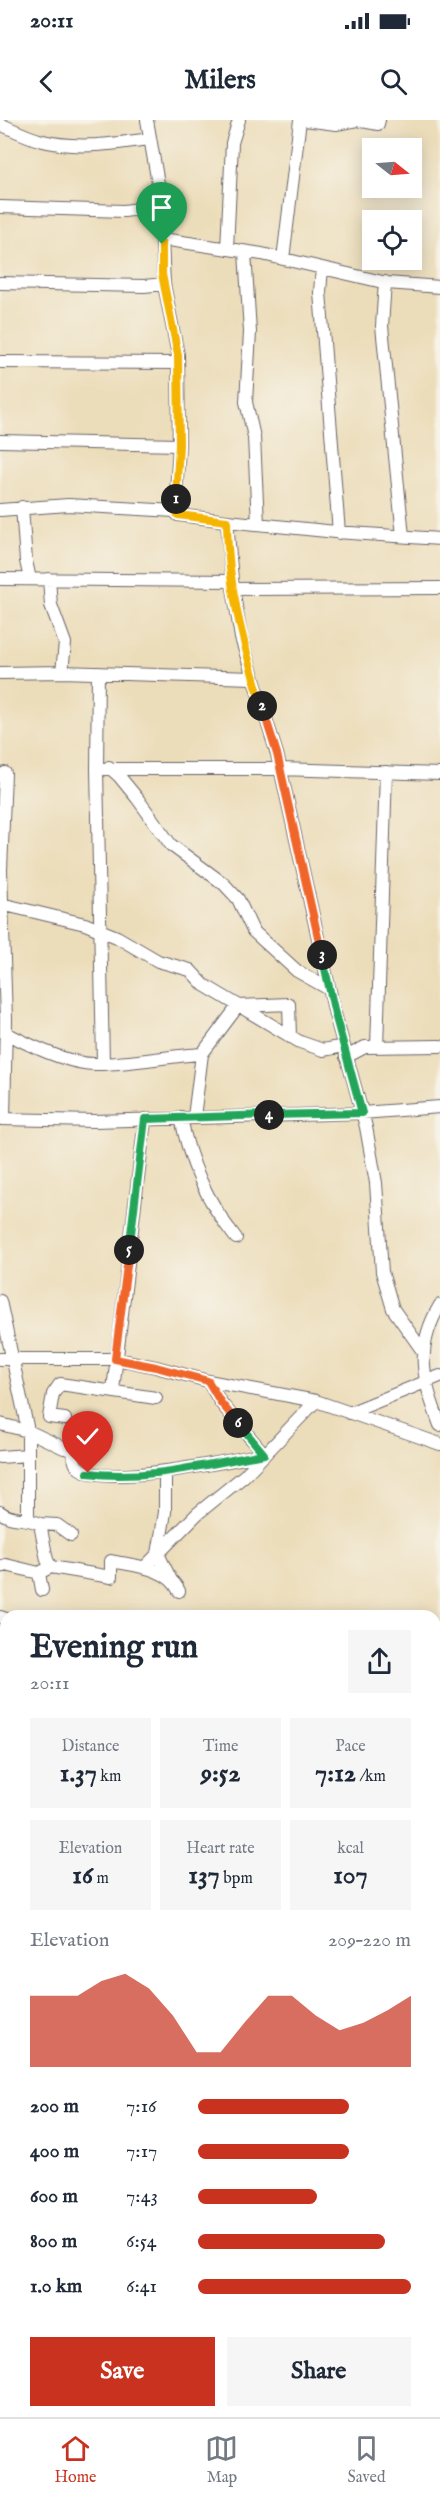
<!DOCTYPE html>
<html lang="en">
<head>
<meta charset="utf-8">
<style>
	body { margin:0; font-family:"IM FELL English",serif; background:#f6f6f7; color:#1f2937; height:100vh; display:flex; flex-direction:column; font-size:22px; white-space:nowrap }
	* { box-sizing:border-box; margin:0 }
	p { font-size:20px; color:#747a83 }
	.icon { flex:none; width:33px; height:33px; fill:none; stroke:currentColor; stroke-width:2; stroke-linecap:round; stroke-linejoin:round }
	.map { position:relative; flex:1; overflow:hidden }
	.side { position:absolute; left:0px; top:1490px; width:441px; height:808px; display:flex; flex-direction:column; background:#fff; border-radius:18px 18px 0 0; box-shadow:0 3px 15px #0003 }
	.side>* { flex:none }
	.needle { width:39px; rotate:107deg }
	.fabs { position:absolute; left:362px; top:18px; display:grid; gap:12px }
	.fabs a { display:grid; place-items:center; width:60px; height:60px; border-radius:0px; background:#fff; box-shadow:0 3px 15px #0003; font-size:30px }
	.pin { position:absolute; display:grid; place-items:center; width:51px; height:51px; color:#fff; margin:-62px -26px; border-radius:50% 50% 50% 0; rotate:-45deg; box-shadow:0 0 6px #0007 }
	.pin .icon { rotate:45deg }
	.km { position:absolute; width:30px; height:30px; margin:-15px; border-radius:50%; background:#222; color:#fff; font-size:16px; line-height:30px; text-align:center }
	.round { display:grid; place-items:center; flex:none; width:63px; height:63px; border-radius:0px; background:#f6f6f7 }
	.headline { display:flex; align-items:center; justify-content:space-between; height:102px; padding:0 30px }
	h1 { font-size:33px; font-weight:700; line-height:45px }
	.figures { display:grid; grid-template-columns:repeat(3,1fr); gap:9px; height:102px; padding:6px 30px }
	.figures div { display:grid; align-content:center; border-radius:0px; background:#f6f6f7; text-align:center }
	.figures b { font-size:26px; font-weight:700 }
	.figures small { font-size:16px; font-weight:400 }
	.figures p { font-size:16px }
	.chart { height:168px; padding:12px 30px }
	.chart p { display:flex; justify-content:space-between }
	.chart svg { width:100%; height:108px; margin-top:6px; fill:#c8321e; opacity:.7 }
	.button { display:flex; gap:12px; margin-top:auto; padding:12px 30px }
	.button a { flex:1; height:69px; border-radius:0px; background:#c8321e; color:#fff; font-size:24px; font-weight:700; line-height:69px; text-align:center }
	.button a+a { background:#f6f6f7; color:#1f2937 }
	ul { padding:0 30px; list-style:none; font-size:20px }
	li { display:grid; grid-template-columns:96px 72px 1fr; align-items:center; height:45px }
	li i { height:15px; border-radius:8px; background:#c8321e }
	.status { display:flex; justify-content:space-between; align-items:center; height:42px; padding:0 30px; background:#fff; direction:ltr }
	.status svg { height:16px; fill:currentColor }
	header { display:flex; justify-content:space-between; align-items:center; height:78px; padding:0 30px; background:#fff; font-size:27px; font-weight:700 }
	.tab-bar { display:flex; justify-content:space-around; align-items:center; height:84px; border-top:2px solid #e0e1e3; background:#fff; font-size:16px; color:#747a83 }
	.tab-bar a { display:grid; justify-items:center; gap:3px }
	.tab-bar .current { color:#c8321e }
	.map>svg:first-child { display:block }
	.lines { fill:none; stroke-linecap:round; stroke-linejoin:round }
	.minor-casing { stroke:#696367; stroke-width:14 }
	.major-casing { stroke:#696367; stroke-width:17 }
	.minor { stroke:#fff; stroke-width:12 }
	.major { stroke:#f6be86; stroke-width:15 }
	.split-1-casing { stroke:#fff; stroke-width:12 }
	.split-2-casing { stroke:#fff; stroke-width:12 }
	.split-3-casing { stroke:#fff; stroke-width:12 }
	.split-4-casing { stroke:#fff; stroke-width:12 }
	.split-5-casing { stroke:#fff; stroke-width:12 }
	.split-6-casing { stroke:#fff; stroke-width:12 }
	.split-7-casing { stroke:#fff; stroke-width:12 }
	.split-1 { stroke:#f5b400; stroke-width:8 }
	.split-2 { stroke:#f5b400; stroke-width:8 }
	.split-3 { stroke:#f0652b; stroke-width:8 }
	.split-4 { stroke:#22a559; stroke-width:8 }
	.split-5 { stroke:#22a559; stroke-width:8 }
	.split-6 { stroke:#f0652b; stroke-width:8 }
	.split-7 { stroke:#22a559; stroke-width:8 }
</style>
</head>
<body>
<div class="status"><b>20:11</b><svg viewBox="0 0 49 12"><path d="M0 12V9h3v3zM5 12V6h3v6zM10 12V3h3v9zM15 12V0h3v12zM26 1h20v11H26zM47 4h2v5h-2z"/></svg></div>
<header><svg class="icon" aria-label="back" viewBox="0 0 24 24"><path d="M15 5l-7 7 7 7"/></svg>Milers<svg class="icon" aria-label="search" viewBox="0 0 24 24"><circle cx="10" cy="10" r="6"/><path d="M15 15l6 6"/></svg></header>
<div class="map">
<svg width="440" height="2297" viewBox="0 0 440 2297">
	<rect width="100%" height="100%" fill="#f7f3e8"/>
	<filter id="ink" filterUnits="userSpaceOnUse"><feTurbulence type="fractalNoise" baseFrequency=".0167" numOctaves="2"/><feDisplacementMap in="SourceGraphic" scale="12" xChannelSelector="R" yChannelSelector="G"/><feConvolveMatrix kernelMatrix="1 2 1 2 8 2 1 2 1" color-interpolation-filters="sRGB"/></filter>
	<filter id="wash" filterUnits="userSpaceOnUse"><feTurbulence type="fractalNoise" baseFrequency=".008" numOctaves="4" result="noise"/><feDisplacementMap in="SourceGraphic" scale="24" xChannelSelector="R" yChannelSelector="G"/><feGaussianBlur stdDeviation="1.35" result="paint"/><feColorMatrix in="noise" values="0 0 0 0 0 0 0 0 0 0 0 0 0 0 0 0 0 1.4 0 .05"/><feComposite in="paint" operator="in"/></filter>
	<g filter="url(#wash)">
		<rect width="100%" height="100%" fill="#ecddba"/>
	</g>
	<g filter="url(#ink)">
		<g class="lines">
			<g class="minor-casing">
				<path id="minor" d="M147,0L160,75L164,164
					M305,0L336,4L357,0L378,4L379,0
					M0,4C13,10 26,16 39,20C76,30 112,24 150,19
					M0,87L124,91L161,86
					M162,119L262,134L387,163L440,167
					M227,129L232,23L239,0
					M245,132L250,212L246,282L254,317L258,404
					M283,139L300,0
					M322,148L320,172L339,413
					M385,162L382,206L403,416
					M0,163L144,166L164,164L178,235L179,325L175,391L178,395L227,401L232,461L241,518L277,634L335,894L366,1007L376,1063L382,1152L393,1189L422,1230
					M0,242L178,243
					M0,321L179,325
					M22,387L26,441L30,459
					M0,390L68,385L175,391
					M227,401L336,412L440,419
					M0,459L232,461
					M49,459L51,485L65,523L62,552L253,558
					M233,469L440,468
					M0,553L62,552
					M98,553L97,649L103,943
					M109,647L119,656L137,678L171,725L224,764L238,779L253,811L297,851L329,869
					M97,649H280L440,654
					M1,784L85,804L117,817L158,841L190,850L204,865L300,922L323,930L344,926
					M6,913C29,925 70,945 97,944C131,944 167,936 202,934L238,886L289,884L290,917
					M377,927L386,652
					M346,937L365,927L440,926
					M181,997C189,1042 208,1083 236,1118
					M194,997L202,934
					M0,999L95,1001L362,993L440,987
					M4,999L6,900L1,750L5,653
					M0,1181L28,1311V1400
					M440,1185C414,1229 423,1260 440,1305
					M0,1239H118L156,1247L208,1261L316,1281L440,1324
					M208,1261L221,1283L264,1334
					M113,1270L145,999
					M349,1293L440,1256
					M65,1299L49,1297L53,1274L60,1264L156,1278
					M0,1304L28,1311L64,1328L73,1330C74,1336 73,1342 78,1347C99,1369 232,1340 264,1334
					M0,1337L28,1335
					M165,1351V1392L158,1434L170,1458
					M0,1392C12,1402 26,1396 40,1404L47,1440L51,1447
					M40,1404L57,1405L71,1415
					M0,1447L6,1445L39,1453L51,1447L111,1457V1441C134,1446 168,1447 179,1471
					M145,1447L197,1394L244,1356L316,1281
					M39,1453L42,1470
					M0,1497L6,1499
					M435,1534L440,1533
					M435,1606L440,1596
					M0,1637H6
					M435,1704H440
					M0,1773L6,1774
					M435,1812L440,1813
					M435,1857L440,1858
					M435,2094L440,2092
					M435,2187L440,2186
					M0,2207L1,2252L6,2271
					M12,2292L13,2297
					M203,2292L205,2297
					M303,2292L305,2297
					M84,2297L99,2292
					M410,2297L427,2292"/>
			</g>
			<g class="major-casing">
				<path id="major" d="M435,2033L440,2031
					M0,2172L6,2170"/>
			</g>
			<use href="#minor" class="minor"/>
			<use href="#major" class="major"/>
		</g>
	</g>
	<g class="lines" filter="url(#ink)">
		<g class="split-1-casing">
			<path id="split-1" d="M162,124V154L178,235L179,325L176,379"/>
		</g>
		<g class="split-2-casing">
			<path id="split-2" d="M176,379L175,391L178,395L227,401C227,465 244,526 262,586"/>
		</g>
		<g class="split-3-casing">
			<path id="split-3" d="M262,586L277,634L322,835"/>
		</g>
		<g class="split-4-casing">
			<path id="split-4" d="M269,995L362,993L335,894L322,835"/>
		</g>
		<g class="split-5-casing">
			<path id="split-5" d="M129,1130L145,999L269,995"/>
		</g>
		<g class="split-6-casing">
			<path id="split-6" d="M129,1130L115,1239L156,1247L208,1261L221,1283L238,1303"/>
		</g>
		<g class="split-7-casing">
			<path id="split-7" d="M88,1353C146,1361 207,1344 264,1334L238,1303"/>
		</g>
		<use href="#split-1" class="split-1"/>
		<use href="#split-2" class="split-2"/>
		<use href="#split-3" class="split-3"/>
		<use href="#split-4" class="split-4"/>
		<use href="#split-5" class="split-5"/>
		<use href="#split-6" class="split-6"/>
		<use href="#split-7" class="split-7"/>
	</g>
</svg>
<div class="fabs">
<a><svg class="needle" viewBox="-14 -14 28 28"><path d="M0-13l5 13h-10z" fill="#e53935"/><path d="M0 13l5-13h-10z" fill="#747a83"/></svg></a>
<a><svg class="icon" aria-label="locate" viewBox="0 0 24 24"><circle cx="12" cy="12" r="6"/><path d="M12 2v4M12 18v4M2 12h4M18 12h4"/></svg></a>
</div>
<div class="pin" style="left:162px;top:124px;background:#1e9e55"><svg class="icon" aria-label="arrive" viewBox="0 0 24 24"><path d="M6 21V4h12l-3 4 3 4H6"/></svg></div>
<div class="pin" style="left:88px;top:1353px;background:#d93025"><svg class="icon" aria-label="check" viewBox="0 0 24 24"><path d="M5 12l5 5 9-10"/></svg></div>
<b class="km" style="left:176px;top:379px">1</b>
<b class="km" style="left:262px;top:586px">2</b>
<b class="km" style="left:322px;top:835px">3</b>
<b class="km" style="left:269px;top:995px">4</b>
<b class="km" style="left:129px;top:1130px">5</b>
<b class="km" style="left:238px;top:1303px">6</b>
<section class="side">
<div class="headline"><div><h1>Evening run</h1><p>20:11</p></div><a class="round"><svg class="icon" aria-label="share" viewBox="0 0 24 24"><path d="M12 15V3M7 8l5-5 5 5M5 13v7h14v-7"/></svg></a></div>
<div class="figures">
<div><p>Distance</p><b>1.37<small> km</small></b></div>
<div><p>Time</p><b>9:52</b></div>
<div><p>Pace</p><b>7:12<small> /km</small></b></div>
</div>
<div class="figures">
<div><p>Elevation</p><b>16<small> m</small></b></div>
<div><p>Heart rate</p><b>137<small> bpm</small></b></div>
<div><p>kcal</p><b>107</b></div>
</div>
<div class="chart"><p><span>Elevation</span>209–220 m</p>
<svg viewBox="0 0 160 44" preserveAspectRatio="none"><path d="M0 44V15L10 15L20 15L30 9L40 6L50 12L60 23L70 38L80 38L90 26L100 15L110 15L120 23L130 29L140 26L150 21L160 15V44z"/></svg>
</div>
<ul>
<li><b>200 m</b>7:16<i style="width:71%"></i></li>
<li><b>400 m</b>7:17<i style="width:71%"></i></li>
<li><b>600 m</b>7:43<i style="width:56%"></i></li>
<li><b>800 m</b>6:54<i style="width:88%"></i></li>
<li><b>1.0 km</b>6:41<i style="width:100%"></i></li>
</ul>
<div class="button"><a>Save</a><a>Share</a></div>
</section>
</div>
<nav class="tab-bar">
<a class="current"><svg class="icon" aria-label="home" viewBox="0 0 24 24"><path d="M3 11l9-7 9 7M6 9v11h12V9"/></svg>Home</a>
<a><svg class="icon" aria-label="map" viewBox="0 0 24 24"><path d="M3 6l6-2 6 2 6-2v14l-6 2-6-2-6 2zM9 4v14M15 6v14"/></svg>Map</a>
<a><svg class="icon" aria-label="saved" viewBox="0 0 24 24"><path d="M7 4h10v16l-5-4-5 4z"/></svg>Saved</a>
</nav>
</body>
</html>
